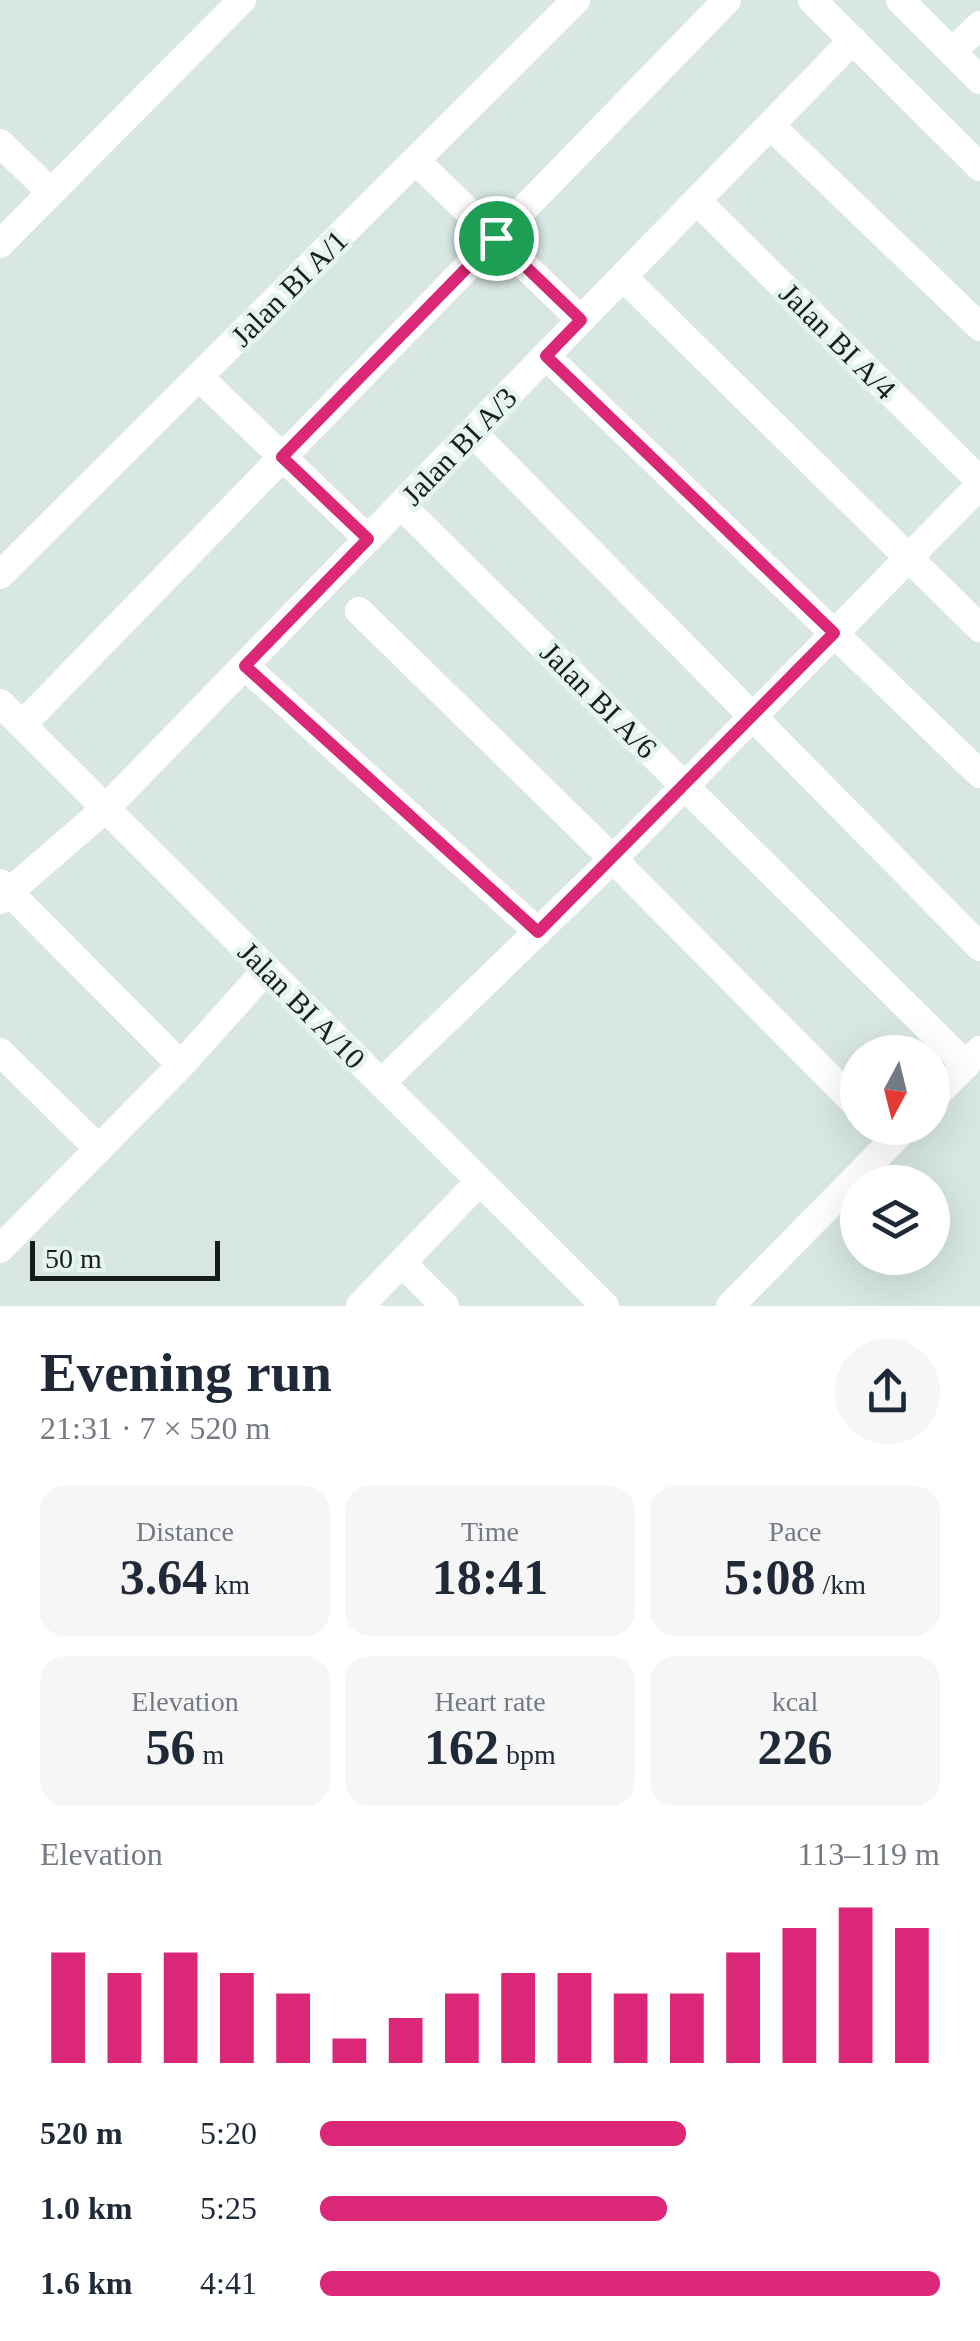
<!DOCTYPE html>
<html lang="en">
<head>
<meta charset="utf-8">
<style>
	body { margin:0; font-family:Georgia,serif; background:#f6f6f7; color:#1f2937; height:100vh; display:flex; flex-direction:column; font-size:38px; white-space:nowrap }
	* { box-sizing:border-box; margin:0 }
	p { font-size:32px; color:#747a83 }
	.icon { flex:none; width:55px; height:55px; fill:none; stroke:currentColor; stroke-width:2; stroke-linecap:round; stroke-linejoin:round }
	.map { position:relative; height:1306px; overflow:hidden }
	.panel { display:flex; flex-direction:column; background:#fff; flex:1 }
	.panel>* { flex:none }
	.needle { width:65px; rotate:187deg }
	.buttons { position:absolute; left:840px; top:1035px; display:grid; gap:20px }
	.buttons a { display:grid; place-items:center; width:110px; height:110px; border-radius:50%; background:#fff; box-shadow:0 10px 40px #0002; font-size:50px }
	.scale { position:absolute; left:30px; bottom:25px; width:190px; box-sizing:border-box; padding-left:10px; border:5px solid #171d1c; border-top:0; font-size:28px; line-height:35px; white-space:nowrap; color:#171d1c; -webkit-text-stroke:8px #e5f4f1; paint-order:stroke }
	.pin { position:absolute; display:grid; place-items:center; width:85px; height:85px; color:#fff; margin:-42px; border:5px solid #fff; border-radius:50%; box-shadow:0 2px 10px #0007 }
	.round { display:grid; place-items:center; flex:none; width:105px; height:105px; border-radius:52px; background:#f6f6f7 }
	.head { display:flex; align-items:center; justify-content:space-between; height:170px; padding:0 40px }
	h1 { font-size:55px; font-weight:700; line-height:75px }
	.stats { display:grid; grid-template-columns:repeat(3,1fr); gap:15px; height:170px; padding:10px 40px }
	.stats div { display:grid; align-content:center; border-radius:25px; background:#f6f6f7; text-align:center }
	.stats b { font-size:50px; font-weight:700 }
	.stats small { font-size:28px; font-weight:400 }
	.stats p { font-size:28px }
	.chart { height:280px; padding:20px 40px }
	.chart p { display:flex; justify-content:space-between }
	.chart svg { width:100%; height:180px; margin-top:10px; stroke:#db2777; stroke-width:6 }
	ul { padding:0 40px; list-style:none; font-size:32px }
	li { display:grid; grid-template-columns:160px 120px 1fr; align-items:center; height:75px }
	li i { height:25px; border-radius:12px; background:#db2777 }
	.map>svg:first-child { display:block }
	.lines { fill:none; stroke-linecap:round; stroke-linejoin:round }
	.minor { stroke:#fff; stroke-width:28 }
	.route-casing { stroke:#fff; stroke-width:20 }
	.route { stroke:#db2777; stroke-width:12 }
	.labels { text-anchor:middle; dominant-baseline:central; stroke-width:10; stroke-linejoin:round; paint-order:stroke }
	.street-label { font-size:30px; fill:#171d1c; stroke:#e5f4f1 }
</style>
</head>
<body>
<div class="map">
<svg width="980" height="1306" viewBox="0 0 980 1306">
	<rect width="100%" height="100%" fill="#d8e7e3"/>
	<g class="lines">
		<path class="minor" d="M812,0L980,167
			M900,0L980,80
			M952,52L980,25
			M770,125L980,327
			M0,143L51,192
			M416,161L581,320
			M697,201L980,481
			M0,244L242,0
			M623,277L980,628
			M546,356L980,774
			M199,377L368,539
			M472,432L980,947
			M401,505L966,1065
			M0,575L576,0
			M359,611L613,859L852,1100
			M245,666L538,932
			M0,703L605,1306
			M22,725L727,0
			M0,883L181,1065
			M0,900L106,808L853,40
			M0,1052L99,1149
			M381,1083L613,859L980,485
			M932,1099L980,1050
			M0,1249L181,1065L267,969
			M402,1263L445,1306
			M360,1306L480,1181
			M730,1306L905,1128"/>
	</g>
	<g class="lines">
		<g class="route-casing">
			<path id="route" d="M496,238L581,320L546,356L834,633L538,932L245,666L368,539L282,457Z"/>
		</g>
		<use href="#route" class="route"/>
	</g>
	<g class="labels">
		<g class="street-label">
			<text transform="translate(289 288) rotate(-45)">Jalan BI A/1</text>
			<text transform="translate(838 341) rotate(45)">Jalan BI A/4</text>
			<text transform="translate(459 446) rotate(-46)">Jalan BI A/3</text>
			<text transform="translate(599 700) rotate(45)">Jalan BI A/6</text>
			<text transform="translate(302 1005) rotate(45)">Jalan BI A/10</text>
		</g>
	</g>
</svg>
<div class="buttons">
<a><svg class="needle" viewBox="-14 -14 28 28"><path d="M0-13l5 13h-10z" fill="#e53935"/><path d="M0 13l5-13h-10z" fill="#747a83"/></svg></a>
<a><svg class="icon" aria-label="layers" viewBox="0 0 24 24"><path d="M12 4l9 5-9 5-9-5zM3 14l9 5 9-5"/></svg></a>
</div>
<div class="scale">50 m</div>
<div class="pin" style="left:496px;top:238px;background:#1e9e55"><svg class="icon" aria-label="arrive" viewBox="0 0 24 24"><path d="M6 21V4h12l-3 4 3 4H6"/></svg></div>
</div>
<section class="panel">
<div class="head"><div><h1>Evening run</h1><p>21:31 · 7 × 520 m</p></div><a class="round"><svg class="icon" aria-label="share" viewBox="0 0 24 24"><path d="M12 15V3M7 8l5-5 5 5M5 13v7h14v-7"/></svg></a></div>
<div class="stats">
<div><p>Distance</p><b>3.64<small> km</small></b></div>
<div><p>Time</p><b>18:41</b></div>
<div><p>Pace</p><b>5:08<small> /km</small></b></div>
</div>
<div class="stats">
<div><p>Elevation</p><b>56<small> m</small></b></div>
<div><p>Heart rate</p><b>162<small> bpm</small></b></div>
<div><p>kcal</p><b>226</b></div>
</div>
<div class="chart"><p><span>Elevation</span>113–119 m</p>
<svg viewBox="0 0 160 44" preserveAspectRatio="none"><path d="M5 44V17M15 44V22M25 44V17M35 44V22M45 44V27M55 44V38M65 44V33M75 44V27M85 44V22M95 44V22M105 44V27M115 44V27M125 44V17M135 44V11M145 44V6M155 44V11"/></svg>
</div>
<ul>
<li><b>520 m</b>5:20<i style="width:59%"></i></li>
<li><b>1.0 km</b>5:25<i style="width:56%"></i></li>
<li><b>1.6 km</b>4:41<i style="width:100%"></i></li>
</ul>
</section>
</body>
</html>
